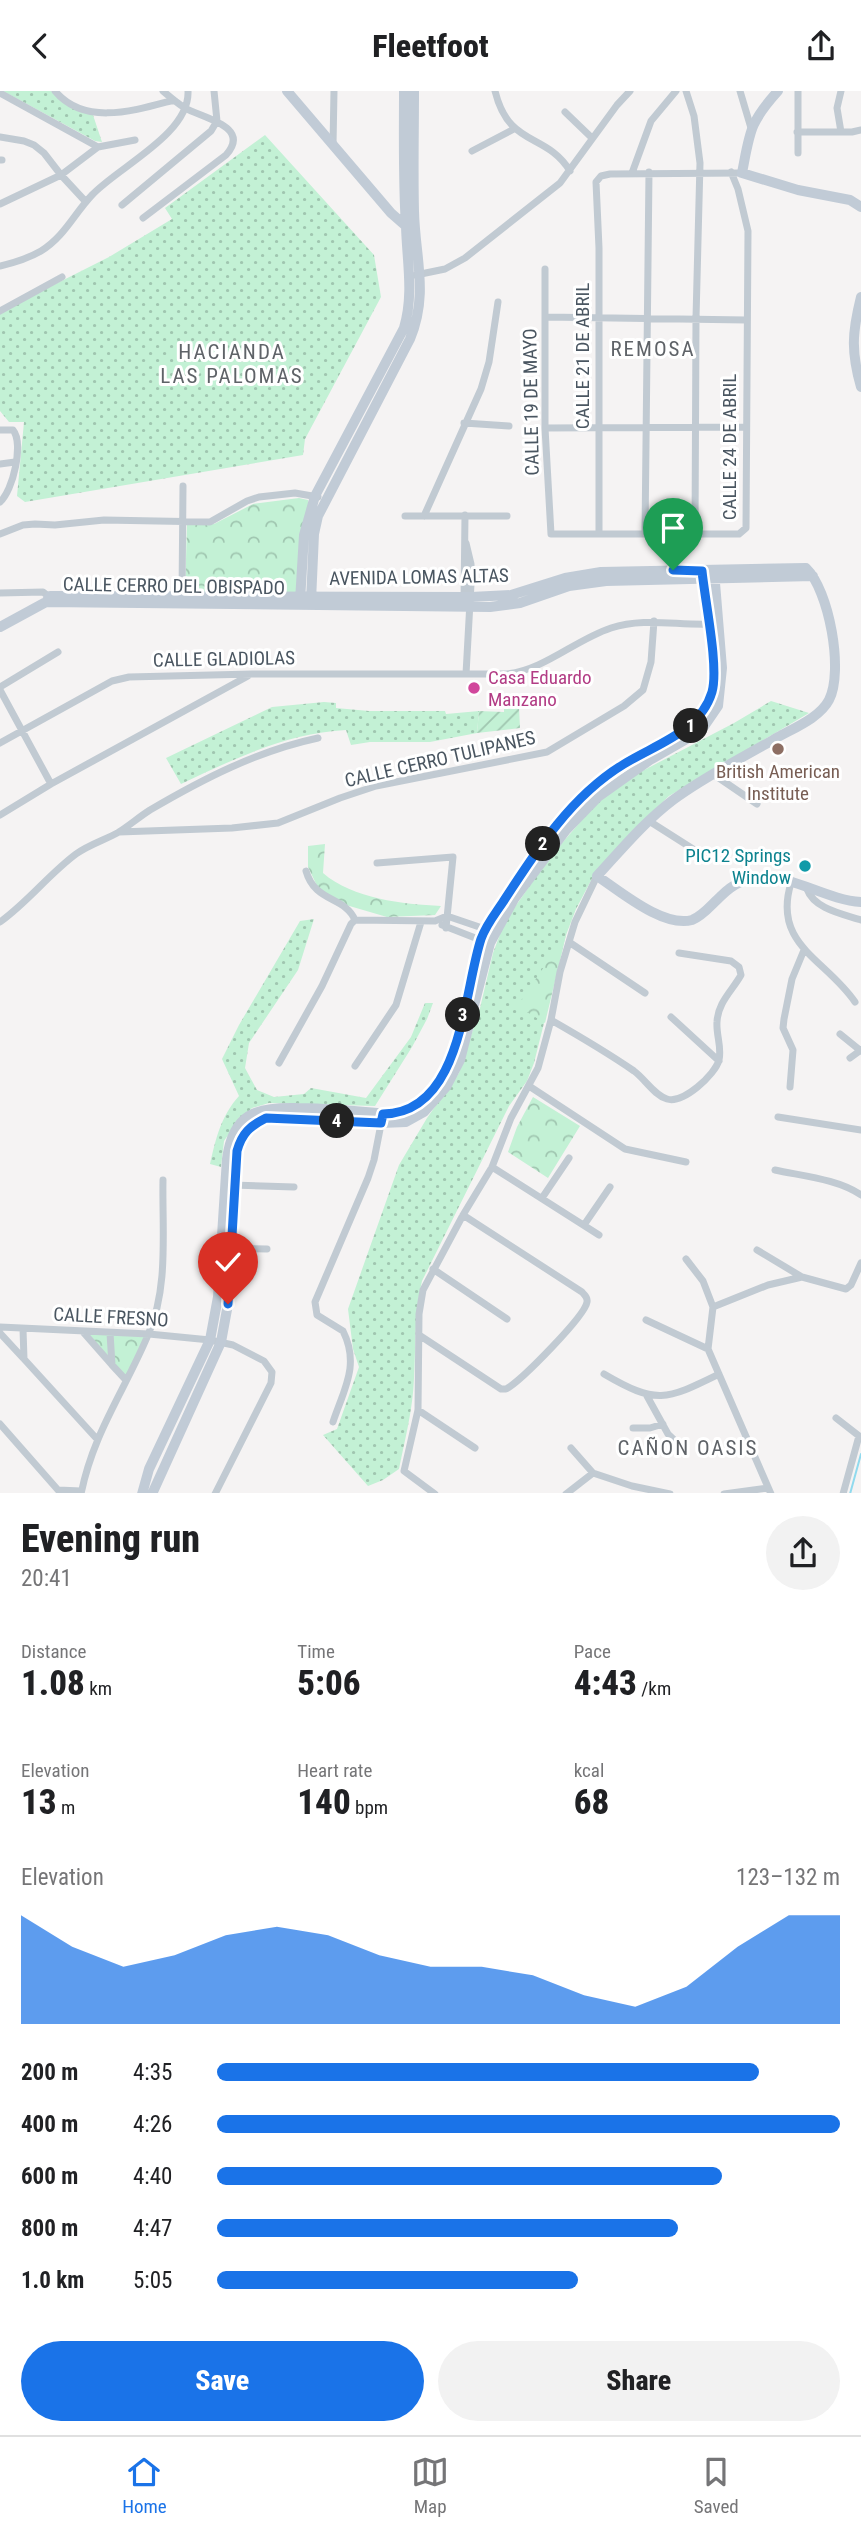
<!DOCTYPE html>
<html lang="en">
<head>
<meta charset="utf-8">
<style>
	body { margin:0; font-family:"Roboto Condensed",sans-serif; background:#f2f2f2; color:#202124; height:100vh; display:flex; flex-direction:column; font-size:26px; white-space:nowrap }
	* { box-sizing:border-box; margin:0 }
	p { font-size:23px; color:#757577 }
	.icon { flex:none; width:38px; height:38px; fill:none; stroke:currentColor; stroke-width:2; stroke-linecap:round; stroke-linejoin:round }
	.map { position:relative; height:1402px; overflow:hidden }
	.details { display:flex; flex-direction:column; background:#fff; flex:1 }
	.details>* { flex:none }
	.pin { position:absolute; display:grid; place-items:center; width:60px; height:60px; color:#fff; margin:-72px -30px; border-radius:50% 50% 50% 0; rotate:-45deg; box-shadow:0 0 7px #0007 }
	.pin .icon { rotate:45deg }
	.km { position:absolute; width:35px; height:35px; margin:-18px; border-radius:50%; background:#222; color:#fff; font-size:19px; line-height:35px; text-align:center }
	.round { display:grid; place-items:center; flex:none; width:74px; height:74px; border-radius:37px; background:#f2f2f2 }
	.overview { display:flex; align-items:center; justify-content:space-between; height:119px; padding:0 21px }
	h1 { font-size:38px; font-weight:800; line-height:52px }
	.figures { display:grid; grid-template-columns:repeat(3,1fr); gap:10px; height:119px; padding:7px 21px }
	.figures div { display:grid; align-content:center }
	.figures b { font-size:35px; font-weight:800 }
	.figures small { font-size:19px; font-weight:400 }
	.figures p { font-size:19px }
	.chart { height:196px; padding:14px 21px }
	.chart p { display:flex; justify-content:space-between }
	.chart svg { width:100%; height:126px; margin-top:7px; fill:#1a73e8; opacity:.7 }
	.action { display:flex; gap:14px; margin-top:auto; padding:14px 21px }
	.action a { flex:1; height:80px; border-radius:42px; background:#1a73e8; color:#fff; font-size:28px; font-weight:800; line-height:80px; text-align:center }
	.action a+a { background:#f2f2f2; color:#202124 }
	ul { padding:0 21px; list-style:none; font-size:23px }
	li { display:grid; grid-template-columns:112px 84px 1fr; align-items:center; height:52px }
	li i { height:18px; border-radius:9px; background:#1a73e8 }
	header { display:flex; justify-content:space-between; align-items:center; height:91px; padding:0 21px; background:#fff; font-size:32px; font-weight:800 }
	.tab-bar { display:flex; justify-content:space-around; align-items:center; height:98px; border-top:2px solid #e0e0e0; background:#fff; font-size:19px; color:#757577 }
	.tab-bar a { display:grid; justify-items:center; gap:4px }
	.tab-bar .active { color:#1a73e8 }
	.map>svg:first-child { display:block }
	.grass { fill:url(#grass-dots) }
	.park { fill:url(#park-crowns) }
	.garden { fill:url(#garden-furrows) }
	.lines { fill:none; stroke-linecap:round; stroke-linejoin:round }
	.stream { stroke:#90daee; stroke-width:2 }
	.street { stroke:#c1cad2; stroke-width:7 }
	.secondary { stroke:#c1cbd6; stroke-width:10 }
	.route-casing { stroke:#fff; stroke-width:14 }
	.route { stroke:#1a73e8; stroke-width:9 }
	.hotel-dot { fill:#d1479c; stroke:#fff; stroke-width:2.5 }
	.education-dot { fill:#8d6e63; stroke:#fff; stroke-width:2.5 }
	.culture-dot { fill:#0f9aa8; stroke:#fff; stroke-width:2.5 }
	.labels { text-anchor:middle; dominant-baseline:central; stroke-width:6; stroke-linejoin:round; paint-order:stroke }
	.street-label { font-size:19px; fill:#4a5661; stroke:#fff }
	.hotel-label { font-size:19px; fill:#b23c85; stroke:#fff; text-anchor:start }
	.education-label { font-size:19px; fill:#785e54; stroke:#fff }
	.culture-label { font-size:19px; fill:#0d838f; stroke:#fff; text-anchor:end }
	.neighbourhood-label { font-size:21px; letter-spacing:2px; fill:#5f6368; stroke:#fff }
</style>
</head>
<body>
<header><svg class="icon" aria-label="back" viewBox="0 0 24 24"><path d="M15 5l-7 7 7 7"/></svg>Fleetfoot<svg class="icon" aria-label="share" viewBox="0 0 24 24"><path d="M12 15V3M7 8l5-5 5 5M5 13v7h14v-7"/></svg></header>
<div class="map">
<svg width="861" height="1403" viewBox="0 0 861 1403">
	<defs>
		<pattern id="grass-dots" width="8" height="8" patternUnits="userSpaceOnUse" patternTransform="scale(1.75)"><rect width="8" height="8" fill="#c3f1d5"/><path d="M2 2h.1M6 6h.1" fill="none" stroke="#a0c6b0" stroke-width="1.8" stroke-linecap="round"/></pattern>
		<pattern id="park-crowns" width="20" height="18" patternUnits="userSpaceOnUse" patternTransform="scale(1.75)"><rect width="20" height="18" fill="#c3f1d5"/><path d="M2 6a3 3 0 1 1 6 0M12 15a3 3 0 1 1 6 0" fill="none" stroke="#a0c6b0"/></pattern>
		<pattern id="garden-furrows" width="10" height="10" patternUnits="userSpaceOnUse" patternTransform="scale(1.75)"><rect width="10" height="10" fill="#c3f1d5"/><path d="M-1 1l2-2M0 10L10 0M9 11l2-2" fill="none" stroke="#a0c6b0"/></pattern>
	</defs>
	<rect width="100%" height="100%" fill="#f5f3f3"/>
	<path class="grass" d="M3,0H51L56,5L93,24L102,51L95,50Z
		M265,44L374,164L381,206L305,348L303,364L25,411L17,405L24,331H9L0,320V221L109,166L172,128L165,117Z
		M771,610L809,622L669,705L633,739L595,782L576,818L566,844L534,972L527,990L509,1015L422,1190C414,1222 416,1255 414,1287C413,1318 405,1348 399,1378L383,1389L368,1395L323,1344L337,1338L359,1276L353,1258L348,1218L399,1074L427,1027L459,982L480,917L493,862L505,830L550,766L594,715L627,688L734,632Z
		M324,611L336,612V617L369,620H445L446,623L479,620L477,642L430,651H370L351,654L346,639C287,642 234,668 181,693L166,667L272,616Z
		M314,828L298,879L249,952L245,977L257,999L274,1006L304,1003L311,997L366,1007L411,946L425,912H433L427,928L412,956L375,1015L269,1012L252,1017L235,1034L224,1050L221,1076L210,1073C216,1047 221,1025 239,1005L222,968L239,934L300,830Z"/>
	<path class="park" d="M299,407L308,409L309,414L297,505H185L187,432L214,433L253,413Z
		M325,753L323,782C353,808 403,813 441,815L435,824L387,826L346,814L320,801L308,776V755Z
		M566,844L545,932L517,915Z
		M533,1006L580,1035L548,1087L508,1061L517,1036Z
		M83,1241L149,1243L125,1288Z"/>
	<path class="garden" d="M519,616L520,637L477,642L479,620L504,621V618Z"/>
	<g class="lines">
		<path class="stream" d="M850,1403L861,1363"/>
		<path class="street" d="M55,0C85,36 136,19 174,9
			M495,0C509,57 546,41 570,80
			M686,0L694,25L700,72L696,227L695,443
			M740,0L751,37
			M0,2L98,56L135,49
			M565,21L592,47
			M797,41H852L861,39
			M841,41L837,17L841,0
			M0,46L24,50L34,54L44,62L61,84L86,111
			M333,54L334,0
			M472,60L514,38
			M798,62V0
			M0,69H2
			M632,82L651,30L676,0
			M0,113L61,84L98,56
			M122,114L211,40L217,30L214,0
			M143,127L226,64C252,35 202,27 185,17C177,12 170,6 163,0
			M0,175C13,172 29,167 41,160C64,146 74,123 92,104C118,76 190,43 188,0
			M545,178V337L551,443H739L746,437L748,140L738,98L731,81
			M416,184L445,178L465,167L560,92L617,14L630,0
			M0,220L62,186
			M546,226L746,229
			M464,332L509,335
			M545,337L745,336
			M0,339H13C24,352 13,400 0,411
			M0,373L15,371
			M405,425H507
			M424,425L481,298L489,271L498,211
			M0,443L23,434L35,433L55,434L104,429L210,431L247,410L259,406L295,402L318,406
			M599,443V157L596,91L601,85L610,83L742,82
			M645,443L649,81
			M466,452L471,473V493L466,583
			M0,502L43,501L52,508
			M182,506L183,395
			M464,509L465,424
			M0,596L58,561
			M0,599L51,693
			M0,652L112,590L129,586L252,583H507C544,579 575,549 611,537C645,526 678,535 713,533
			M713,683L757,713
			M0,724L51,693L248,585
			M649,730L704,765
			M119,741L232,737L278,732L340,707L376,695L547,661L624,615L643,599L651,571L654,530
			M377,772L453,766L446,837
			M306,780C315,812 345,805 355,829
			M791,792C772,854 826,868 855,911
			M807,798C814,818 843,823 861,829
			M355,829L435,830L447,825L494,841
			M0,831C28,811 49,783 76,763C90,753 105,749 119,741C130,734 139,726 150,719C203,688 257,660 318,647
			M442,834L483,850
			M569,851L645,902
			M671,926L719,970
			M551,929C579,945 608,962 634,980C645,988 654,1004 667,1008C683,1013 715,984 719,969C722,956 716,944 717,931C718,911 732,900 741,884L739,876L731,870L679,862
			M840,943L861,960
			M850,967L861,959
			M279,972L322,895L351,833L355,829
			M355,975L396,914L421,831
			M529,995L625,1058L686,1071
			M790,996L793,959L783,937L784,928L792,888L804,859
			M778,1026L861,1039
			M492,1076L599,1144
			M775,1079C802,1085 838,1088 861,1104
			M232,1094L294,1096
			M542,1107L569,1067
			M584,1134L610,1096
			M229,1157L267,1158
			M757,1159L802,1186
			M686,1168L703,1190L713,1216
			M433,1178L507,1228
			M646,1229L708,1258
			M0,1236L149,1243L210,1249L233,1254L264,1270L272,1281L271,1292L215,1403
			M23,1238L24,1268L96,1347
			M83,1241L112,1274
			M0,1242L23,1267
			M110,1242L112,1274L125,1288
			M419,1244L501,1298H506C521,1290 585,1225 587,1211C588,1206 585,1205 582,1201L463,1124
			M604,1283C657,1314 666,1309 719,1283
			M647,1305L668,1343L684,1358
			M418,1319L475,1357
			M836,1327L859,1345L843,1403
			M333,1331C344,1298 360,1274 343,1240L317,1224L315,1211L368,1087L374,1069L382,1028
			M0,1333L58,1399L81,1400
			M633,1337H650L663,1333
			M571,1357L593,1382
			M81,1403C93,1342 125,1299 148,1244C169,1197 162,1139 163,1089
			M435,1403L404,1380L418,1319L419,1223L423,1199L463,1124L492,1076L511,1027L538,977L551,929L560,881L575,831L597,785
			M566,1403L593,1382L632,1395L670,1403
			M724,1403L768,1397
			M771,1403L708,1258L713,1216L768,1194L802,1186L846,1198L851,1194L861,1172"/>
		<path class="secondary" d="M287,0L391,122L407,136
			M778,0C749,32 750,41 742,82L798,99L850,109L861,116
			M861,206C852,242 851,261 861,296
			M300,510L304,444L315,405L404,237C414,203 407,171 406,135C403,90 404,45 404,0
			M311,510L314,443L318,425L410,248C429,202 415,167 414,120C413,80 414,40 414,0
			M46,511L490,516L520,512L569,495L606,490L813,485
			M0,536L46,511L50,505L471,506L511,504L565,487L601,481L806,477C829,499 844,580 829,609C819,628 791,638 773,649C740,668 704,686 673,709C644,731 621,759 597,785C620,800 663,837 692,829C703,825 712,813 721,805C733,793 746,786 763,786C793,785 828,809 861,811
			M142,1403L149,1378L210,1249L218,1206L227,1068C233,1023 255,1016 296,1017C319,1017 342,1019 365,1021C385,1023 404,1025 420,1011C468,970 463,901 482,846C489,827 504,809 515,792C538,759 560,723 591,697C601,688 613,679 625,672C651,657 692,644 706,616C723,584 706,517 702,480
			M152,1403L221,1251L228,1213L237,1061C242,1042 250,1036 266,1027L381,1032L406,1031L424,1021L446,996L460,969L490,852L514,808L566,739L598,706L650,669L692,645L703,637L718,615L722,577L714,480"/>
	</g>
	<g class="lines">
		<g class="route-casing">
			<path id="route" d="M228,1213L237,1060C242,1042 250,1035 266,1027L381,1032L383,1023C462,1022 463,903 481,848C486,834 495,823 503,811C536,760 571,705 624,673C656,653 700,641 712,601C719,576 705,510 702,480L673,479"/>
		</g>
		<use href="#route" class="route"/>
	</g>
	<circle class="hotel-dot" cx="474" cy="597" r="7"/>
	<circle class="education-dot" cx="778" cy="658" r="7"/>
	<circle class="culture-dot" cx="805" cy="775" r="7"/>
	<g class="labels">
		<g class="street-label">
			<text transform="translate(582 265) rotate(-90)">CALLE 21 DE ABRIL</text>
			<text transform="translate(531 311) rotate(-91)">CALLE 19 DE MAYO</text>
			<text transform="translate(729 356) rotate(-90)">CALLE 24 DE ABRIL</text>
			<text transform="translate(419 486) rotate(-1)">AVENIDA LOMAS ALTAS</text>
			<text transform="translate(174 495) rotate(1)">CALLE CERRO DEL OBISPADO</text>
			<text transform="translate(224 568) rotate(-1)">CALLE GLADIOLAS</text>
			<text transform="translate(440 668) rotate(-13)">CALLE CERRO TULIPANES</text>
			<text transform="translate(111 1226) rotate(3)">CALLE FRESNO</text>
		</g>
		<g class="hotel-label">
			<text x="488" y="586">Casa Eduardo<tspan x="488" dy="22">Manzano</tspan></text>
		</g>
		<g class="education-label">
			<text x="778" y="680">British American<tspan x="778" dy="22">Institute</tspan></text>
		</g>
		<g class="culture-label">
			<text x="791" y="764">PIC12 Springs<tspan x="791" dy="22">Window</tspan></text>
		</g>
		<g class="neighbourhood-label">
			<text x="653" y="258">REMOSA</text>
			<text x="232" y="261">HACIANDA<tspan x="232" dy="24">LAS PALOMAS</tspan></text>
			<text x="688" y="1357">CAÑON OASIS</text>
		</g>
	</g>
</svg>
<div class="pin" style="left:673px;top:479px;background:#1e9e55"><svg class="icon" aria-label="arrive" viewBox="0 0 24 24"><path d="M6 21V4h12l-3 4 3 4H6"/></svg></div>
<div class="pin" style="left:228px;top:1213px;background:#d93025"><svg class="icon" aria-label="check" viewBox="0 0 24 24"><path d="M5 12l5 5 9-10"/></svg></div>
<b class="km" style="left:691px;top:635px">1</b>
<b class="km" style="left:543px;top:753px">2</b>
<b class="km" style="left:463px;top:924px">3</b>
<b class="km" style="left:337px;top:1030px">4</b>
</div>
<section class="details">
<div class="overview"><div><h1>Evening run</h1><p>20:41</p></div><a class="round"><svg class="icon" aria-label="share" viewBox="0 0 24 24"><path d="M12 15V3M7 8l5-5 5 5M5 13v7h14v-7"/></svg></a></div>
<div class="figures">
<div><p>Distance</p><b>1.08<small> km</small></b></div>
<div><p>Time</p><b>5:06</b></div>
<div><p>Pace</p><b>4:43<small> /km</small></b></div>
</div>
<div class="figures">
<div><p>Elevation</p><b>13<small> m</small></b></div>
<div><p>Heart rate</p><b>140<small> bpm</small></b></div>
<div><p>kcal</p><b>68</b></div>
</div>
<div class="chart"><p><span>Elevation</span>123–132 m</p>
<svg viewBox="0 0 160 44" preserveAspectRatio="none"><path d="M0 44V6L10 17L20 24L30 20L40 13L50 10L60 13L70 20L80 24L90 24L100 27L110 34L120 38L130 31L140 17L150 6L160 6V44z"/></svg>
</div>
<ul>
<li><b>200 m</b>4:35<i style="width:87%"></i></li>
<li><b>400 m</b>4:26<i style="width:100%"></i></li>
<li><b>600 m</b>4:40<i style="width:81%"></i></li>
<li><b>800 m</b>4:47<i style="width:74%"></i></li>
<li><b>1.0 km</b>5:05<i style="width:58%"></i></li>
</ul>
<div class="action"><a>Save</a><a>Share</a></div>
</section>
<nav class="tab-bar">
<a class="active"><svg class="icon" aria-label="home" viewBox="0 0 24 24"><path d="M3 11l9-7 9 7M6 9v11h12V9"/></svg>Home</a>
<a><svg class="icon" aria-label="map" viewBox="0 0 24 24"><path d="M3 6l6-2 6 2 6-2v14l-6 2-6-2-6 2zM9 4v14M15 6v14"/></svg>Map</a>
<a><svg class="icon" aria-label="saved" viewBox="0 0 24 24"><path d="M7 4h10v16l-5-4-5 4z"/></svg>Saved</a>
</nav>
</body>
</html>
